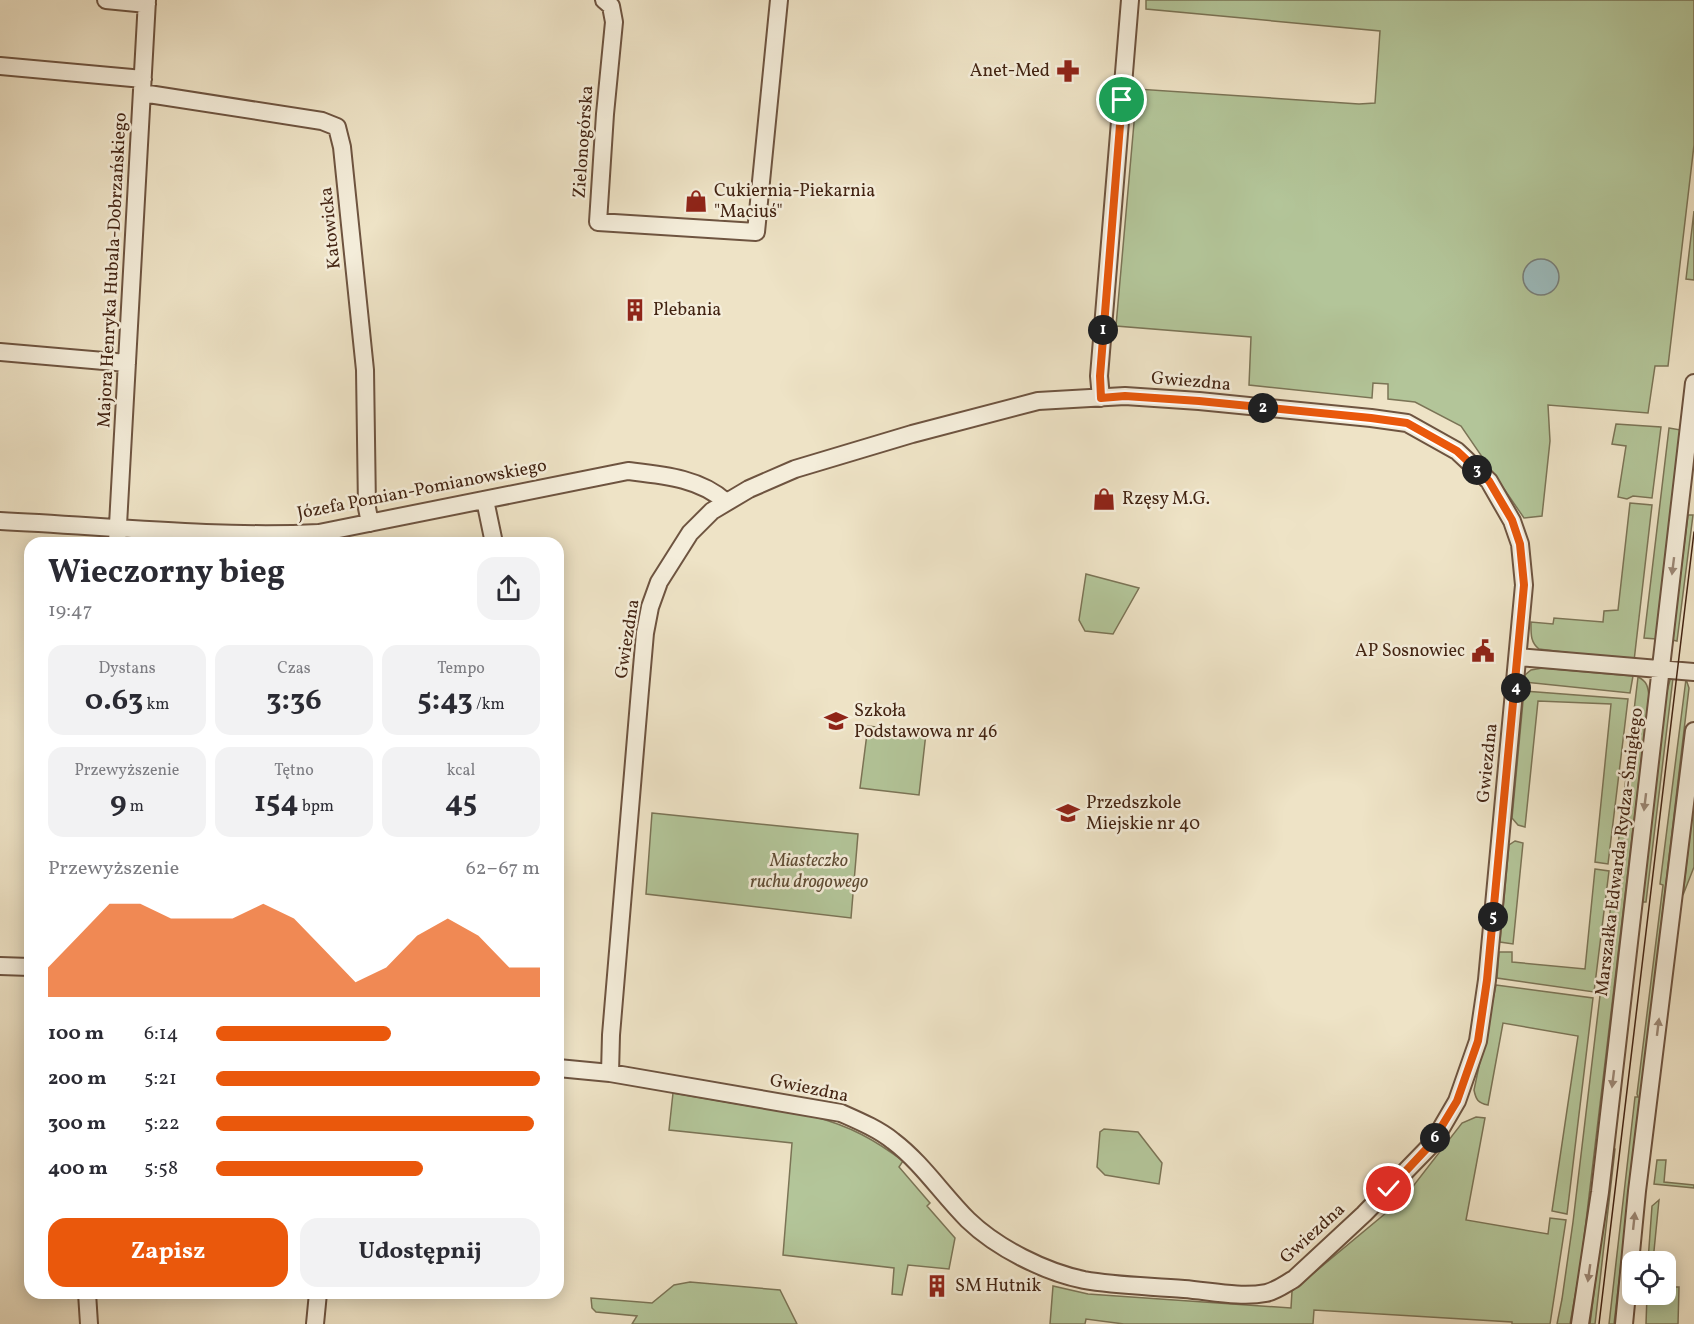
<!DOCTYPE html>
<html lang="pl">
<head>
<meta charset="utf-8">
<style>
	body { margin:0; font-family:Vollkorn,serif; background:#f2f2f3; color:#2b2b33; height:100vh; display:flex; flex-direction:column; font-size:22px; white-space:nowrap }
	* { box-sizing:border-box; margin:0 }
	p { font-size:20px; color:#7c7c81 }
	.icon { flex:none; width:33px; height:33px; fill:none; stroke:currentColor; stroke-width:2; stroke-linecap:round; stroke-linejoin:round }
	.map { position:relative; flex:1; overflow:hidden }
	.details { position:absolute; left:24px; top:537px; width:540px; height:762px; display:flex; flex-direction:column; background:#fff; border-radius:18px; box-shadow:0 3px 15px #0003 }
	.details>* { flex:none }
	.controls { position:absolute; left:1622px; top:1251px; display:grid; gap:12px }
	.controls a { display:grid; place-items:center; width:54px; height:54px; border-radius:12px; background:#fff; box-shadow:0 3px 15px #0003; font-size:30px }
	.pin { position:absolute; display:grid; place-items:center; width:51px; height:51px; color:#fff; margin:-26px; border:3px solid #fff; border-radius:50%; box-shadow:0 2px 6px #0007 }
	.km { position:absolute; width:30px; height:30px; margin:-15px; border-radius:50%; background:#222; color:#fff; font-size:16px; line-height:30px; text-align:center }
	.round { display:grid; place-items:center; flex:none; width:63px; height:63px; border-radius:18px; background:#f2f2f3 }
	.summary { display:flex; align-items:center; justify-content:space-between; height:102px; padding:0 24px }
	h1 { font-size:33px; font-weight:700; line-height:45px }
	.metrics { display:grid; grid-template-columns:repeat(3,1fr); gap:9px; height:102px; padding:6px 24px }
	.metrics div { display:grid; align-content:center; border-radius:15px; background:#f2f2f3; text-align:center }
	.metrics b { font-size:30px; font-weight:700 }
	.metrics small { font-size:16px; font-weight:400 }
	.metrics p { font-size:16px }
	.chart { height:168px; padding:12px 24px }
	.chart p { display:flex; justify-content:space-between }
	.chart svg { width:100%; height:108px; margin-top:6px; fill:#ea580c; opacity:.7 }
	.cta { display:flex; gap:12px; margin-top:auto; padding:12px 24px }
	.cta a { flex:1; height:69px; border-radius:18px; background:#ea580c; color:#fff; font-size:24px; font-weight:700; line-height:69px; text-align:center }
	.cta a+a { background:#f2f2f3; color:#2b2b33 }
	ul { padding:0 24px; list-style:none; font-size:20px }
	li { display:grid; grid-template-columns:96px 72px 1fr; align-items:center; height:45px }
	li i { height:15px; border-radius:8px; background:#ea580c }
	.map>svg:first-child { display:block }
	.green { fill:#b3c599; stroke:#7b7456; stroke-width:1.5 }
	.water { fill:#9cbcbe; stroke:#787f7a; stroke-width:1.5 }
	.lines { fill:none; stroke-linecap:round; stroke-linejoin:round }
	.minor-casing { stroke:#6e5440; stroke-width:20 }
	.minor { stroke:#f4edda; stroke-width:16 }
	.tram { stroke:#432413; stroke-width:1.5 }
	.oneway { fill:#9c8876 }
	.route-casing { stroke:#fff; stroke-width:12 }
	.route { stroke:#ea580c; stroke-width:8 }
	.labels { text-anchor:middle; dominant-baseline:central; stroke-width:5; stroke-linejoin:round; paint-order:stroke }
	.poi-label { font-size:18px; fill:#432413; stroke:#f4edda; text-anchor:start }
	.street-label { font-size:18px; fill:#432413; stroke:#f4edda }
	.park-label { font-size:18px; font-style:italic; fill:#5f4c34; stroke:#f4edda }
</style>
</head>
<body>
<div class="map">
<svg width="1694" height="1324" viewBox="0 0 1694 1324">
	<rect width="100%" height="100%" fill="#eee3c6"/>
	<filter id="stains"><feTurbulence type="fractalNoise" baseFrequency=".00333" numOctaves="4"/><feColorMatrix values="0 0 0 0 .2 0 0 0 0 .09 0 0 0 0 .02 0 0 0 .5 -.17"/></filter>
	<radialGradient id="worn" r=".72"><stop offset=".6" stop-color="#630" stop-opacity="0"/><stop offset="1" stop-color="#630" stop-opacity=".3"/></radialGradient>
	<path class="green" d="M1146,0H1694V145L1668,366H1655L1648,413L1548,405L1550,441L1542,516L1524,518L1461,426L1415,402L1388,399V384L1373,383L1372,398L1249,385L1251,337L1116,326L1137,89L1359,104L1375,103L1380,31L1146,9Z
		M1694,211V280L1686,279Z
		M1616,424L1661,427L1652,498L1633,496L1627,499L1618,497L1626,446L1612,444Z
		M1669,428L1681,430L1656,639L1644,638Z
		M1630,503L1652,505L1634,661L1539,649C1530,642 1531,633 1531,622L1553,624L1554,618L1603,622L1604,611L1618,610Z
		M1688,515H1693L1677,641L1672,640Z
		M1086,574L1139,588L1113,634L1085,631L1079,620Z
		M1542,668L1633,676L1630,693L1524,682L1525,675L1531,670Z
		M1638,677C1647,681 1648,687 1649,696L1581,1263L1570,1324H1557L1562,1299L1573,1222Z
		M1673,678L1646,902H1641L1666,695L1670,680Z
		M1686,679L1689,688L1614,1324H1609L1635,1097H1638L1637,1094L1663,885L1660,884Z
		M1524,691L1628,699L1608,864L1595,862L1611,704L1538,701L1525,827L1518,825L1512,818Z
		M868,726L926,733L919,795L860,788Z
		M1694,797V867L1683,895Z
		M652,813L858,834L851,918L646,894Z
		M1515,841L1523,843L1513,944L1500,942L1509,845Z
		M1595,869L1609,871L1594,992L1497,978L1499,952H1512V962L1585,969Z
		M1496,985L1593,998L1567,1214L1552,1211L1578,1036L1503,1023L1488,1105C1478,1103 1476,1100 1474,1090Z
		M673,1093L815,1117C850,1126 875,1140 903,1161L899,1167L930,1203L927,1206L955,1238L949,1269L908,1265L902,1295L892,1294L894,1268L783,1255L792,1143L669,1130Z
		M1476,1117L1485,1118L1466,1220L1548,1234L1550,1218L1566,1220L1550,1324H1512V1322L1314,1310L1313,1324H1124L1086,1319L1085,1324H1050L1053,1286L1088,1294L1291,1308L1292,1291L1404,1198L1462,1123Z
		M1104,1129L1138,1132L1162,1163L1159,1184L1105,1175L1097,1167L1100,1132Z
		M1612,1148L1615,1149L1595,1324H1590Z
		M1657,1160H1666L1664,1182L1694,1185V1188L1654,1184Z
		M1659,1200L1653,1261H1648L1652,1206Z
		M690,1282L780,1290L797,1324H632L637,1316L596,1312L592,1308L591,1298L652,1303L674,1285Z
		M1665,1287H1679L1678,1324H1646L1647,1295L1665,1294Z"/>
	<path class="water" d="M1523 277a18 18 0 1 1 36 0a18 18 0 1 1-36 0Z"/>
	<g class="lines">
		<g class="minor-casing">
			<path id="minor" d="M106,0L147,4
				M604,0L611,6L614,22L605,114L598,222L756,232L779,0
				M0,66L143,79
				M142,93L322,121L337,127L342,147L365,370L367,508L370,523
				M0,352L127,363
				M1101,398L1099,376L1130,0
				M485,500L494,543
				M0,521C106,526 213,538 319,533L628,471C662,475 700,478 726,502
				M117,543L147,0
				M1519,657L1694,672
				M0,966L30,967
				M558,1068L610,1073L841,1113C859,1121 878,1129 893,1141C922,1163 942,1194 968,1220C997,1248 1045,1272 1084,1280C1117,1286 1151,1286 1184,1289C1210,1291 1240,1298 1266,1293C1276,1291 1285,1284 1294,1279L1364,1214L1432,1144L1457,1101L1478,1041L1487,980L1524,585L1520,544L1512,521L1489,481L1457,451L1407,423L1371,418L1199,401L1125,396L1038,401L912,434L795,469L749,489L712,511L690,533L659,582L650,607L645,633L640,690L611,1035L610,1073
				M87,1293L89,1324
				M315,1324L318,1293
				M1580,1324L1600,1192L1694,383
				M1624,1324L1637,1191L1694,731"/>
		</g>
		<use href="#minor" class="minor"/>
		<path class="tram" d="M1599,1324L1694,532"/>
	</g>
	<defs><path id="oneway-solid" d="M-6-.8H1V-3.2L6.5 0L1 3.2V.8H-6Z" transform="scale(1.5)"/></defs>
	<g class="oneway">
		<use href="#oneway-solid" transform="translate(1673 566) rotate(97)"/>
		<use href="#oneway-solid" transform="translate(1645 802) rotate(97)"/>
		<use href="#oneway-solid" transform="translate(1658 1027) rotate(-83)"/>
		<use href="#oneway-solid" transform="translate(1613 1079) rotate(97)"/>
		<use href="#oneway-solid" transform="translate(1634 1221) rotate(-84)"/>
		<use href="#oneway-solid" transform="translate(1589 1273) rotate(98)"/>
	</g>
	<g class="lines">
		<g class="route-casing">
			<path id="route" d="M1122,100L1100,376L1101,398L1125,396L1199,401L1371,418L1407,423L1457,451L1489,481L1512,520L1520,544L1524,585L1487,980L1478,1041L1457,1101L1431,1144L1389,1189"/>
		</g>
		<use href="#route" class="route"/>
	</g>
	<defs>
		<g id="pharmacy-bare" transform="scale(1.8)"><path d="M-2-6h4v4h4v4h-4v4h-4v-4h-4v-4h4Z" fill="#8f2418" stroke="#f4edda" stroke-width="2.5" paint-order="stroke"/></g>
		<g id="shop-bare" transform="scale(1.8)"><path d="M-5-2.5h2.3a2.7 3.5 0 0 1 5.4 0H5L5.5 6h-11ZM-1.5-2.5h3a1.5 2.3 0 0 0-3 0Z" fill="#8f2418" stroke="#f4edda" stroke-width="2.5" paint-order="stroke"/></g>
		<g id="building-bare" transform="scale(1.8)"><path d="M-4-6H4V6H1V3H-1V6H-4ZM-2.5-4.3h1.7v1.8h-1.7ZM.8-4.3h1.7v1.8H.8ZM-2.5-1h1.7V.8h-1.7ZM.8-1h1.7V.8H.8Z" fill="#8f2418" stroke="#f4edda" stroke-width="2.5" paint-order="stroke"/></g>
		<g id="civic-bare" transform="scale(1.8)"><path d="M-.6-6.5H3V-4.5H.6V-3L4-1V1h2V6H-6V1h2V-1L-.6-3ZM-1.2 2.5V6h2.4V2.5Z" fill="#8f2418" stroke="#f4edda" stroke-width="2.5" paint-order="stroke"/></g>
		<g id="school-bare" transform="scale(1.8)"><path d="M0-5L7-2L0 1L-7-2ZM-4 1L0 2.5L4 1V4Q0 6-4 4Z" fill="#8f2418" stroke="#f4edda" stroke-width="2.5" paint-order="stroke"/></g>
	</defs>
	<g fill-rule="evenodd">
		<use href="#pharmacy-bare" x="1068" y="71"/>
		<use href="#shop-bare" x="696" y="201"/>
		<use href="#building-bare" x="635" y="310"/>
		<use href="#shop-bare" x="1104" y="499"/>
		<use href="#civic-bare" x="1483" y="651"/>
		<use href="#school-bare" x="836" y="721"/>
		<use href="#school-bare" x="1068" y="813"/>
		<use href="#building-bare" x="937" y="1286"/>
	</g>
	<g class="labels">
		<g class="poi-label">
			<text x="1050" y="71" text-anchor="end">Anet-Med</text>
			<text x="714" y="191">Cukiernia-Piekarnia<tspan x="714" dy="21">"Maciuś"</tspan></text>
			<text x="653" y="310">Plebania</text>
			<text x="1122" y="499">Rzęsy M.G.</text>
			<text x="1465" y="651" text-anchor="end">AP Sosnowiec</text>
			<text x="854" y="711">Szkoła<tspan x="854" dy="21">Podstawowa nr 46</tspan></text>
			<text x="1086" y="803">Przedszkole<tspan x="1086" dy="21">Miejskie nr 40</tspan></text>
			<text x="955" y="1286">SM Hutnik</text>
		</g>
		<g class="street-label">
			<text transform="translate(584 142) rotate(-86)">Zielonogórska</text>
			<text transform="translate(331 228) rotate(-96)">Katowicka</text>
			<text transform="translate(113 270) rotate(-87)">Majora Henryka Hubala-Dobrzańskiego</text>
			<text transform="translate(1191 382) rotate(5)">Gwiezdna</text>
			<text transform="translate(422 490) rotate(-11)">Józefa Pomian-Pomianowskiego</text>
			<text transform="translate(628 639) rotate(-81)">Gwiezdna</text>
			<text transform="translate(1488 763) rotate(-84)">Gwiezdna</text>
			<text transform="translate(1620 852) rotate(-83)">Marszałka Edwarda Rydza-Śmigłego</text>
			<text transform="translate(809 1089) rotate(12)">Gwiezdna</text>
			<text transform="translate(1313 1234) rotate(-42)">Gwiezdna</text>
		</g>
		<g class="park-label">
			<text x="809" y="861">Miasteczko<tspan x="809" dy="21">ruchu drogowego</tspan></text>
		</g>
	</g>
	<rect width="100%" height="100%" filter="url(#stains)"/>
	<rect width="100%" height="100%" fill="url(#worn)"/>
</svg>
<div class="controls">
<a><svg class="icon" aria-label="locate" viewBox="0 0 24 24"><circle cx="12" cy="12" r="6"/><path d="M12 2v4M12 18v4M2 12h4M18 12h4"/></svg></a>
</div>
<div class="pin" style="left:1122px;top:100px;background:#1e9e55"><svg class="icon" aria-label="arrive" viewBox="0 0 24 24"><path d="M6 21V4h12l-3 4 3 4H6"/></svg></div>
<div class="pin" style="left:1389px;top:1189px;background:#d93025"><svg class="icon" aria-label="check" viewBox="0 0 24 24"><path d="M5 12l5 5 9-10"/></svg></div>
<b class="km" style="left:1103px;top:330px">1</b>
<b class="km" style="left:1263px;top:408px">2</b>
<b class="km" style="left:1477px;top:470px">3</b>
<b class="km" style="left:1516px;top:688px">4</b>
<b class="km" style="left:1493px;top:917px">5</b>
<b class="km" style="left:1435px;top:1138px">6</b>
<section class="details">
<div class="summary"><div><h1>Wieczorny bieg</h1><p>19:47</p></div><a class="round"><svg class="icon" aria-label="share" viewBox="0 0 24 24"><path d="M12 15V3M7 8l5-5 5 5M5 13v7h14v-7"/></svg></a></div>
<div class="metrics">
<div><p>Dystans</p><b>0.63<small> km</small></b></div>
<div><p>Czas</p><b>3:36</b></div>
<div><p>Tempo</p><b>5:43<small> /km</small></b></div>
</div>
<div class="metrics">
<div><p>Przewyższenie</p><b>9<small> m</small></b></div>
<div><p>Tętno</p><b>154<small> bpm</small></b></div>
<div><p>kcal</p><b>45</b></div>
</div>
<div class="chart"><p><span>Przewyższenie</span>62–67 m</p>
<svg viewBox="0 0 160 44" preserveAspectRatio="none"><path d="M0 44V32L10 19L20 6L30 6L40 12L50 12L60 12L70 6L80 12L90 25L100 38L110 32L120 19L130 12L140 19L150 32L160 32V44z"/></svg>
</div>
<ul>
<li><b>100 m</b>6:14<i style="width:54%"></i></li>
<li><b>200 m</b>5:21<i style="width:100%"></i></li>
<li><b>300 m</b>5:22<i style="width:98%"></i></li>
<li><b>400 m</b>5:58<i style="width:64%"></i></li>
</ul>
<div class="cta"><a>Zapisz</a><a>Udostępnij</a></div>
</section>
</div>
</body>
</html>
